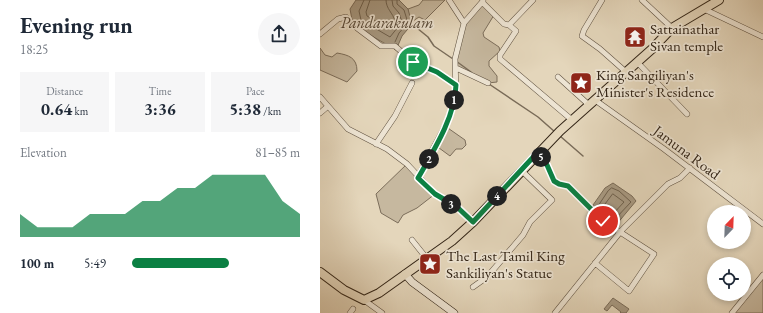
<!DOCTYPE html>
<html lang="en">
<head>
<meta charset="utf-8">
<style>
	body { margin:0; font-family:"EB Garamond",serif; background:#f6f6f7; color:#1f2937; height:100vh; display:flex; flex-direction:column; font-size:15px; white-space:nowrap }
	* { box-sizing:border-box; margin:0 }
	p { font-size:13px; color:#747a83 }
	.icon { flex:none; width:22px; height:22px; fill:none; stroke:currentColor; stroke-width:2; stroke-linecap:round; stroke-linejoin:round }
	.map { position:relative; flex:1; overflow:hidden }
	.drawer { display:flex; flex-direction:column; background:#fff; width:320px }
	.drawer>* { flex:none }
	.needle { width:26px; rotate:23deg }
	.buttons { position:absolute; left:387px; top:205px; display:grid; gap:8px }
	.buttons a { display:grid; place-items:center; width:44px; height:44px; border-radius:50%; background:#fff; box-shadow:0 2px 6px #0003; font-size:20px }
	.pin { position:absolute; display:grid; place-items:center; width:34px; height:34px; color:#fff; margin:-17px; border:2px solid #fff; border-radius:50%; box-shadow:0 1px 4px #0007 }
	.km { position:absolute; width:20px; height:20px; margin:-10px; border-radius:50%; background:#222; color:#fff; font-size:11px; line-height:20px; text-align:center }
	.round { display:grid; place-items:center; flex:none; width:42px; height:42px; border-radius:21px; background:#f6f6f7 }
	.head { display:flex; align-items:center; justify-content:space-between; height:68px; padding:0 20px }
	h1 { font-size:22px; font-weight:700; line-height:30px }
	.figures { display:grid; grid-template-columns:repeat(3,1fr); gap:6px; height:68px; padding:4px 20px }
	.figures div { display:grid; align-content:center; border-radius:0px; background:#f6f6f7; text-align:center }
	.figures b { font-size:17px; font-weight:700 }
	.figures small { font-size:11px; font-weight:400 }
	.figures p { font-size:11px }
	.chart { height:112px; padding:8px 20px }
	.chart p { display:flex; justify-content:space-between }
	.chart svg { width:100%; height:72px; margin-top:4px; fill:#0b8043; opacity:.7 }
	ul { padding:0 20px; list-style:none; font-size:13px }
	li { display:grid; grid-template-columns:64px 48px 1fr; align-items:center; height:30px }
	li i { height:10px; border-radius:5px; background:#0b8043 }
	main { display:flex; flex:1; min-height:0 }
	.map>svg:first-child { display:block }
	.grass { fill:#c6b89f; stroke:#7c6e5b }
	.water { fill:#a89a83; stroke:#796b58 }
	.lines { fill:none; stroke-linecap:round; stroke-linejoin:round }
	.shore { stroke:#6e604d; stroke-width:1 }
	.stream { stroke:#796b58; stroke-width:1.5 }
	.minor-casing { stroke:#5f5140; stroke-width:6 }
	.secondary-casing { stroke:#332517; stroke-width:8 }
	.primary-casing { stroke:#332517; stroke-width:10 }
	.minor { stroke:#ede4d3; stroke-width:5 }
	.secondary { stroke:#ede4d3; stroke-width:7 }
	.primary { stroke:#e4d6bb; stroke-width:8 }
	.route-casing { stroke:#fff; stroke-width:8 }
	.route { stroke:#0b8043; stroke-width:5 }
	.labels { text-anchor:middle; dominant-baseline:central; stroke-width:3.5; stroke-linejoin:round; paint-order:stroke }
	.poi-label { font-size:15px; fill:#332517; stroke:#ede4d3; text-anchor:start }
	.street-label { font-size:15px; fill:#332517; stroke:#ede4d3 }
	.water-label { font-size:16px; font-style:italic; fill:#564837; stroke:#ede4d3 }
</style>
</head>
<body>
<main>
<section class="drawer">
<div class="head"><div><h1>Evening run</h1><p>18:25</p></div><a class="round"><svg class="icon" aria-label="share" viewBox="0 0 24 24"><path d="M12 15V3M7 8l5-5 5 5M5 13v7h14v-7"/></svg></a></div>
<div class="figures">
<div><p>Distance</p><b>0.64<small> km</small></b></div>
<div><p>Time</p><b>3:36</b></div>
<div><p>Pace</p><b>5:38<small> /km</small></b></div>
</div>
<div class="chart"><p><span>Elevation</span>81–85 m</p>
<svg viewBox="0 0 160 44" preserveAspectRatio="none"><path d="M0 44V30L10 38L20 38L30 38L40 30L50 30L60 30L70 22L80 22L90 14L100 14L110 6L120 6L130 6L140 6L150 22L160 30V44z"/></svg>
</div>
<ul>
<li><b>100 m</b>5:49<i style="width:58%"></i></li>
</ul>
</section>
<div class="map">
<svg width="443" height="313" viewBox="0 0 443 313">
	<rect width="100%" height="100%" fill="#e4d6bb"/>
	<filter id="stains"><feTurbulence type="fractalNoise" baseFrequency=".005" numOctaves="4"/><feColorMatrix values="0 0 0 0 .2 0 0 0 0 .09 0 0 0 0 .02 0 0 0 .5 -.17"/></filter>
	<radialGradient id="worn" r=".72"><stop offset=".6" stop-color="#630" stop-opacity="0"/><stop offset="1" stop-color="#630" stop-opacity=".3"/></radialGradient>
	<path class="grass" d="M103,0H125L105,20L99,17L93,21L89,17L88,9L99,5Z
		M162,2L174,15L163,33L164,37L179,47L180,51L169,61V66L177,76V82L168,83L136,68L135,59L144,23Z
		M0,48L5,55L12,57L17,53C29,55 37,58 37,71L27,82L0,70Z
		M125,126L145,140L146,145L142,149H136L130,156L115,145Z
		M87,164L115,194L97,208L83,215L78,223L61,213L56,194Z
		M443,275V313H412Z"/>
	<path class="water" d="M36,0H79L88,9L92,24L82,36L76,50L33,25L30,9Z
		M293,183L312,196L316,201L296,225C287,223 275,215 273,205L285,188Z
		M293,298L309,309L306,313H300L301,312L292,305L287,311L284,309Z"/>
	<g class="lines">
		<path class="shore" d="M44,0L39,11L41,20L70,37L82,22L79,13L73,6L72,0
			M50,0L46,12L47,16L68,28L75,21C73,13 66,9 66,0
			M75,42L79,33L88,23L84,10L77,4V0
			M292,188L299,191L311,202L294,220L287,216L278,206L288,191Z
			M293,194L304,202L293,214L284,206Z"/>
		<path class="stream" d="M92,24L108,37L114,46L133,59
			M136,61L151,72
			M169,84L218,117L235,132
			M240,136L263,156"/>
		<g class="minor-casing">
			<path id="minor" d="M282,0L264,30L262,36L280,49L306,72
				M322,0L352,28
				M162,2L184,24L189,25L213,0
				M384,9L443,37
				M144,23L163,1
				M189,25L196,31L180,55V59L252,120
				M0,34L18,19L26,17L37,28L61,46H75L93,62L117,72L136,85
				M317,62L367,114
				M136,68L168,83
				M238,77L269,105
				M0,97L28,129L67,149L87,164L115,194L137,207L153,222
				M275,100L344,149L443,224
				M0,113L7,107
				M56,144L75,116L92,83
				M217,153L227,165L234,181L239,184L248,186L283,221L334,254L309,291L275,263
				M98,177L128,121L136,92L135,59L144,23L129,0
				M92,240L108,260
				M153,287L167,277L203,235L210,222L232,200L201,170
				M44,300L62,313
				M30,313L33,309
				M235,313L301,231L348,184L360,178L370,168
				M412,313L443,275"/>
		</g>
		<g class="secondary-casing">
			<path id="secondary" d="M85,274L92,282L134,313"/>
		</g>
		<g class="primary-casing">
			<path id="primary" d="M0,272L24,290L44,300L59,293L132,241L153,222L240,131L332,49L352,28L399,0"/>
		</g>
		<use href="#minor" class="minor"/>
		<use href="#secondary" class="secondary"/>
		<use href="#primary" class="primary"/>
	</g>
	<g class="lines">
		<g class="route-casing">
			<path id="route" d="M93,62L117,72L136,85C135,117 114,150 98,178L115,194L137,207L153,222L217,153L227,165L234,181L239,184L248,186L283,221"/>
		</g>
		<use href="#route" class="route"/>
	</g>
	<defs>
		<g id="temple-square" transform="scale(1.15)"><rect x="-9" y="-9" width="18" height="18" rx="4" fill="#8f2418" stroke="#ede4d3"/><path d="M0-6L5-2H3V0L6.5 2.5H4V6H1.5V3h-3V6H-4V2.5H-6.5L-3 0V-2H-5Z" fill="#fff"/></g>
		<g id="sight-square" transform="scale(1.15)"><rect x="-9" y="-9" width="18" height="18" rx="4" fill="#8f2418" stroke="#ede4d3"/><path d="M0-6L1.8-2.2L6-1.7L2.9 1.2L3.7 5.4L0 3.3L-3.7 5.4L-2.9 1.2L-6-1.7L-1.8-2.2Z" fill="#fff"/></g>
	</defs>
	<g fill-rule="evenodd">
		<use href="#temple-square" x="315" y="37"/>
		<use href="#sight-square" x="261" y="83"/>
		<use href="#sight-square" x="110" y="264"/>
	</g>
	<g class="labels">
		<g class="poi-label">
			<text x="330" y="28">Sattainathar<tspan x="330" dy="17">Sivan temple</tspan></text>
			<text x="276" y="74">King Sangiliyan's<tspan x="276" dy="17">Minister's Residence</tspan></text>
			<text x="126" y="255">The Last Tamil King<tspan x="126" dy="17">Sankiliyan's Statue</tspan></text>
		</g>
		<g class="street-label">
			<text transform="translate(367 152) rotate(37)">Jamuna Road</text>
		</g>
		<g class="water-label">
			<text x="67" y="22">Pandarakulam</text>
		</g>
	</g>
	<rect width="100%" height="100%" filter="url(#stains)"/>
	<rect width="100%" height="100%" fill="url(#worn)"/>
</svg>
<div class="buttons">
<a><svg class="needle" viewBox="-14 -14 28 28"><path d="M0-13l5 13h-10z" fill="#e53935"/><path d="M0 13l5-13h-10z" fill="#747a83"/></svg></a>
<a><svg class="icon" aria-label="locate" viewBox="0 0 24 24"><circle cx="12" cy="12" r="6"/><path d="M12 2v4M12 18v4M2 12h4M18 12h4"/></svg></a>
</div>
<div class="pin" style="left:93px;top:62px;background:#1e9e55"><svg class="icon" aria-label="arrive" viewBox="0 0 24 24"><path d="M6 21V4h12l-3 4 3 4H6"/></svg></div>
<div class="pin" style="left:283px;top:221px;background:#d93025"><svg class="icon" aria-label="check" viewBox="0 0 24 24"><path d="M5 12l5 5 9-10"/></svg></div>
<b class="km" style="left:134px;top:100px">1</b>
<b class="km" style="left:109px;top:159px">2</b>
<b class="km" style="left:131px;top:204px">3</b>
<b class="km" style="left:177px;top:196px">4</b>
<b class="km" style="left:221px;top:157px">5</b>
</div>
</main>
</body>
</html>
